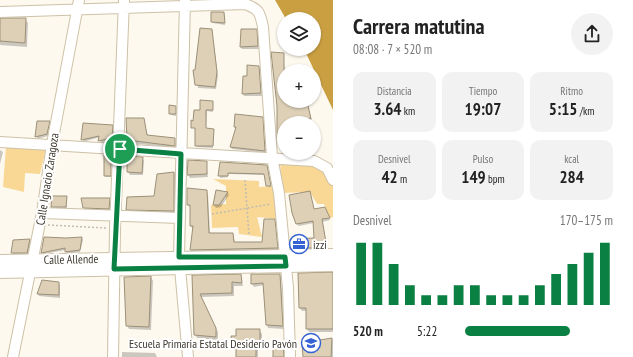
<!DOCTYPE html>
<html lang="es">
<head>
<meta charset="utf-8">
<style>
	body { margin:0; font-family:"PT Sans Narrow",sans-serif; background:#f2f2f2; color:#222; height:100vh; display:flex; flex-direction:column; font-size:15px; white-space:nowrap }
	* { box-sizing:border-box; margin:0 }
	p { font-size:13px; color:#767676 }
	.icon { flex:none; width:22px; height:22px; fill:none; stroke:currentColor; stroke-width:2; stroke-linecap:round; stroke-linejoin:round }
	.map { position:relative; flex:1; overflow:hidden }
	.drawer { display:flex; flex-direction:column; background:#fff; width:300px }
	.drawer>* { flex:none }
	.controls { position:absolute; left:277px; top:12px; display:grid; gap:8px }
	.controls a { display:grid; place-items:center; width:44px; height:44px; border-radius:50%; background:#fff; box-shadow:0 1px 3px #0004; font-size:20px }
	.pin { position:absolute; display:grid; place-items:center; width:34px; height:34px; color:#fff; margin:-17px; border:2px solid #fff; border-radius:50%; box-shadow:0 1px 4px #0007 }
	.round { display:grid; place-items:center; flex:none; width:42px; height:42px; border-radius:21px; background:#f2f2f2 }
	.summary { display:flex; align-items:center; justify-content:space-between; height:68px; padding:0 20px }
	h1 { font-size:22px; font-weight:800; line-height:30px }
	.metrics { display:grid; grid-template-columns:repeat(3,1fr); gap:6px; height:68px; padding:4px 20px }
	.metrics div { display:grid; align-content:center; border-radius:10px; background:#f2f2f2; text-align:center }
	.metrics b { font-size:17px; font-weight:800 }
	.metrics small { font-size:11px; font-weight:400 }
	.metrics p { font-size:11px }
	.chart { height:112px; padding:8px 20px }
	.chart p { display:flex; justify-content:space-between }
	.chart svg { width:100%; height:72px; margin-top:4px; stroke:#0b8043; stroke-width:6 }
	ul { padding:0 20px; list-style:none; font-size:13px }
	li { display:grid; grid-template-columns:64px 48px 1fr; align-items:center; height:30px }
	li i { height:10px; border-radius:5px; background:#0b8043 }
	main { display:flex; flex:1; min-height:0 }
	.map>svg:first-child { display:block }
	.green { fill:#f9d896 }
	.water { fill:#c99f41 }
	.shadow { fill:#0003 }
	.building { fill:#ddd0b7; stroke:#9c9078 }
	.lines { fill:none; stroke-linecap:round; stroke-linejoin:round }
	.minor-casing { stroke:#cdc1a7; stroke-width:12 }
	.major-casing { stroke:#cdc1a7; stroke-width:14 }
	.path { stroke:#c1bcb2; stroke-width:1.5; stroke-dasharray:2 2; stroke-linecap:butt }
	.minor { stroke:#fff; stroke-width:10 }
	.major { stroke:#fff; stroke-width:12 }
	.route-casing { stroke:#fff; stroke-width:8 }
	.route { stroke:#0b8043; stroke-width:5 }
	.labels { text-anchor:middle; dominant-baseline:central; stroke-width:4; stroke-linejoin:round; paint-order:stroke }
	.street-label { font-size:12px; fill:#3e392f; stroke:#fff }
	.poi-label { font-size:12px; fill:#3e392f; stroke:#fff; text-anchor:start }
</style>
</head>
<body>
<main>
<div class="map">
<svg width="333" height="357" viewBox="0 0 333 357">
	<rect width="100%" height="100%" fill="#fef9ef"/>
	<path class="green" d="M6,146L46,148L40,174L25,173L24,192L3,187Z
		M280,160L320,165L333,186V217L330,218L324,204H317L310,192L282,193Z
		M213,179L259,181V187L275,186L278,219L257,217L262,237L239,234L238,227L212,228L211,205L226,204V186Z"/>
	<path class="water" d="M275,0H333V110L304,49H314V19H286Z"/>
	<path class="shadow" d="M224,15L225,25L213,23L212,22Z
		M25,19L28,23L27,47L0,45V20Z
		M212,30L218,76L216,89L198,88L196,71Z
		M256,30L259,49H242L241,47Z
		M283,54L285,70L292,71H284V101H307L312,121H310V123H284V141H280L278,138Z
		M259,67L262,96H244L243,94L248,77Z
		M212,102L213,112L207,111L206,129L213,130L214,131L213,148L197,147L196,129L192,127L201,111Z
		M175,107L176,116L171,115L170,113Z
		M262,118L266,153L232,149L231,147L236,130L235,127Z
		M143,119L148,136L175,139L176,148L130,143L128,140Z
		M38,122H49L48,136L37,139Z
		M84,125L112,126L113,140L100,143V137L83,142Z
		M0,150L3,152L0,164Z
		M286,153H301L286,154Z
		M111,156V177H106L105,175Z
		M128,157L142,158L144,161L143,175H130L128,172Z
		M206,162L208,177L190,178L188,175Z
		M221,163L267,167L271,187L267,186L266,175L228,174V177L220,178Z
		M174,173L176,176L175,215L130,213L127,209L155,197Z
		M188,189L206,191L208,194L210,234H233L235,243H263L274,220L279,251L193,253L191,250L193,230L191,226V208L188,205Z
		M216,192L228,193L229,195L221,207L216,208L214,205Z
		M66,197L67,209L53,208L52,207Z
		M109,199L110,212L85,211L84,208Z
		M326,211L330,220L322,222L327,250H293L292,248L315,239L314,223L298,226L297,223Z
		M45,238H82L83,240L80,252L67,254L66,250L43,254Z
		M14,240H30L31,243L29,256H14L12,253Z
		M333,272V332H309L307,329V311H302L300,308Z
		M240,275L243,286H234V296L201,297L218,332V340L197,338L195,334L193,276Z
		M279,275L281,278L284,329L268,328L267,325L264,285L254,287L252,284Z
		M151,277L153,281L151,330L129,329L127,325Z
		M59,283L60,286V298L39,296L38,293Z
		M259,330L262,334V346H258V357H237V347H235L232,343Z
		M333,339V357H305L303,343Z
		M122,352L155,353L157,357H122Z"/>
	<path class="building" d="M211,12H224L225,23L211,22Z
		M0,18H26L25,43L0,41Z
		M200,28L212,29L217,72L215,87L195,85L193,70H195Z
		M241,29H257L258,46L240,47Z
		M271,52L284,53V101H307L311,119L309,118L310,123H284V139L277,138V106Z
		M247,65L259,66L261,93L242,94L243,76H247Z
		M200,100L213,101V110H206V128L214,129L213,146H195V128H191V120L193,121L194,110H200Z
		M169,105L176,106V114H169Z
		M235,114L263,117L265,151L230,147L236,127H234Z
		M126,118H144L147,135L175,138V146L127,140Z
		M37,121H50L47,134L35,137Z
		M83,123L113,125L112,138L98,141L99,136L81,140Z
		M104,155H111V176H104Z
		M127,156L143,157L142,173L127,172Z
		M188,160L207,161V174L187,175Z
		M220,162L267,165L271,186H266L264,174L228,173V176H218Z
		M174,172V211L126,210L127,197L154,196L157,174Z
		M187,188L207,190L209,233H233L234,242H262L264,219H275L278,248L190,250L193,226H190V205H187Z
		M216,190L228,192L219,205H213Z
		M310,191L314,209L325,207L330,218L322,219L327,248H291L290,239L314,238L313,221L296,224L292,213L289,195Z
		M52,196H67L66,207H51Z
		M81,198H110L109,209L83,208Z
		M44,237L66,238L82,237L80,250L65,252V248L41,253Z
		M30,239L27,253H11L13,240Z
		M333,272V329H306V308H299L298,273Z
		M241,274L242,283L232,282V293L200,294L216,328V337L194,335L192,275Z
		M251,274H280L283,326L266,325L263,283L251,284Z
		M151,276L149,327L126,326L124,277Z
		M42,280L59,282V295L37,294Z
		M236,329H260V342L256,343V357H236V343H232L231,336H236Z
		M332,338L331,357H303L302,343Z
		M283,345L284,357H273V346Z"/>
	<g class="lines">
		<g class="minor-casing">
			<path id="minor" d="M185,0L179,257L188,357
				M0,12L245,4C259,9 260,12 263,27L272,157L279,193L288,288L290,357
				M0,142L314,161L327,168L333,180
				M42,213L180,218
				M13,357L42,213L52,144L79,0
				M113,357L115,229L124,0"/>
		</g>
		<g class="major-casing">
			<path id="major" d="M0,261L333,255
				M0,272L333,265"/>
		</g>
		<path class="path" d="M245,180L249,235
			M212,214L271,204
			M48,225L106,228"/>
		<use href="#minor" class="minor"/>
		<use href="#major" class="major"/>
	</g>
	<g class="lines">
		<g class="route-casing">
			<path id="route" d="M120,149L181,154L179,257H285L286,266L114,269Z"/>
		</g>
		<use href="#route" class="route"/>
	</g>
	<defs>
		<g id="office-ring" transform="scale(1)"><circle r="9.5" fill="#fff" stroke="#3663d3" stroke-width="1.5"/><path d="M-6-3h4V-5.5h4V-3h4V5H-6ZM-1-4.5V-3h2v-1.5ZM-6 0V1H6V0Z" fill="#3663d3"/></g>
		<g id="school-ring" transform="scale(1)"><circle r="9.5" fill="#fff" stroke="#3663d3" stroke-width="1.5"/><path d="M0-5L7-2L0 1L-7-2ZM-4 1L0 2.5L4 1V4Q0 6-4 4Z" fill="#3663d3"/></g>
	</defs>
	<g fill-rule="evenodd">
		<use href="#office-ring" x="299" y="244"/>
		<use href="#school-ring" x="311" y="343"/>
	</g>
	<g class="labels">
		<g class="street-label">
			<text transform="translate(47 179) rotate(-81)">Calle Ignacio Zaragoza</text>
			<text transform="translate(71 259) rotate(-1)">Calle Allende</text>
		</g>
		<g class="poi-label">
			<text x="313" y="244">izzi</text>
			<text x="297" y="343" text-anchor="end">Escuela Primaria Estatal Desiderio Pavón</text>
		</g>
	</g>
</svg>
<div class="controls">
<a><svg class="icon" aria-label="layers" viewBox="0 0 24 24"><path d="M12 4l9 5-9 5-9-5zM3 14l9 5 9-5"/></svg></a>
<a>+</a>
<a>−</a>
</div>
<div class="pin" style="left:120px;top:149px;background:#1e9e55"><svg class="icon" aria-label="arrive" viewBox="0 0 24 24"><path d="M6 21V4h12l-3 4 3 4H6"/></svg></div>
</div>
<section class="drawer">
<div class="summary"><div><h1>Carrera matutina</h1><p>08:08 · 7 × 520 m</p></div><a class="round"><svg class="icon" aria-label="share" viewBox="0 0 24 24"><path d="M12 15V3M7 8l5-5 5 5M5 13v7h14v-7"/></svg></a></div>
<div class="metrics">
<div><p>Distancia</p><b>3.64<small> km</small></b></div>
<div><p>Tiempo</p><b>19:07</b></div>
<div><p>Ritmo</p><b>5:15<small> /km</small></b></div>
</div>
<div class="metrics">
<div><p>Desnivel</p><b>42<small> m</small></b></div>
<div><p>Pulso</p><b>149<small> bpm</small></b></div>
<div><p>kcal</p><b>284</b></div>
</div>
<div class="chart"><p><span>Desnivel</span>170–175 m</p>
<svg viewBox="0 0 160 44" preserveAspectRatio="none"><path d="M5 44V6M15 44V6M25 44V19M35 44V32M45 44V38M55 44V38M65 44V32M75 44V32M85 44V38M95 44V38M105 44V38M115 44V32M125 44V25M135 44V19M145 44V12M155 44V6"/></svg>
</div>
<ul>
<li><b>520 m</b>5:22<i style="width:71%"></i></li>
</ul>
</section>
</main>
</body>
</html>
